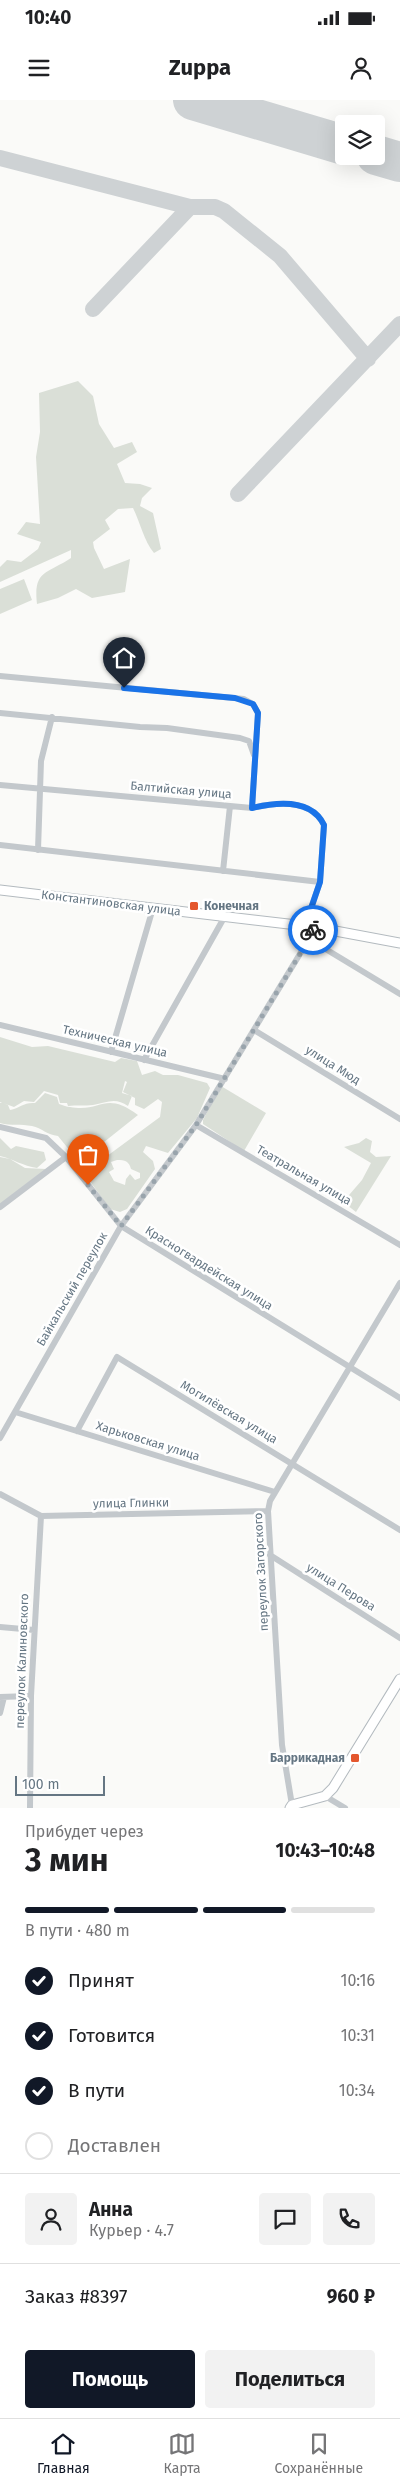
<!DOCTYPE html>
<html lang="ru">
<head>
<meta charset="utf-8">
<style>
  :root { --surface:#fff; --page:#f2f2f2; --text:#202124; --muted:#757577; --line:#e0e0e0; --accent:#111827 }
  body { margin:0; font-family:"Fira Sans",sans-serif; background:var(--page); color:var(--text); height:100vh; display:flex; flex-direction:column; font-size:19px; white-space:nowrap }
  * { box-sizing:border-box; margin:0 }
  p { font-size:16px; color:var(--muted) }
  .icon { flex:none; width:28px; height:28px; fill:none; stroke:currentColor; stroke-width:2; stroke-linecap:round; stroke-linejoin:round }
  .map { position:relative; height:1708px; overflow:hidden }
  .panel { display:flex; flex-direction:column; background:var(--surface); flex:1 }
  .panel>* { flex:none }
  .buttons { position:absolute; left:335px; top:15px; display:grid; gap:10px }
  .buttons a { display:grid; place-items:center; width:50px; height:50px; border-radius:5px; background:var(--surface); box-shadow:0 5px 20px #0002; font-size:25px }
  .scale { position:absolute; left:15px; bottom:12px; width:90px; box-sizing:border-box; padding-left:5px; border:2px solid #657683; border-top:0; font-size:14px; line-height:18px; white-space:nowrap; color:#657683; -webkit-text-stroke:4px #fff; paint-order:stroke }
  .pin { position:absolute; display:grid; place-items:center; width:42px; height:42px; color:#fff; margin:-51px -21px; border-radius:50% 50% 50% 0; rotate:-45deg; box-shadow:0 0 5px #0007 }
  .pin .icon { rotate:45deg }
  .courier { position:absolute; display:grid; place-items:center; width:50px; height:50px; margin:-25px; border:4px solid #1a73e8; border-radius:50%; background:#fff; color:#222; box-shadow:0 1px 6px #0007 }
  .summary em { font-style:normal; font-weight:700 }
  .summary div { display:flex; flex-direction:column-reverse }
  .summary { display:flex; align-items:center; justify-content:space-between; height:85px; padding:0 25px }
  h1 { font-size:32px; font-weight:700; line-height:38px }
  .bar { display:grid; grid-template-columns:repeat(4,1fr); gap:8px 5px; align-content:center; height:60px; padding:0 25px }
  .bar i { height:6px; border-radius:4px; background:var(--line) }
  .bar .on { background:var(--accent) }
  .bar p { grid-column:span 4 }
  .line { display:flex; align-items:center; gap:12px; padding:0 25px; border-top:1px solid var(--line) }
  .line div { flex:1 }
  .round { display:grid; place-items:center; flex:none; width:52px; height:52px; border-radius:5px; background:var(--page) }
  ol { padding:0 25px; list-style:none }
  li { display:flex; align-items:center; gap:15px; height:55px }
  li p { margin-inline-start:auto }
  li .icon { padding:5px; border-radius:50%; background:var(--accent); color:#fff; stroke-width:4 }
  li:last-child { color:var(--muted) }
  li i { width:28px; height:28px; border:2px solid var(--line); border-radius:50% }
  .action { display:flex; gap:10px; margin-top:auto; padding:10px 25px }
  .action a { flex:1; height:58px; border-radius:5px; background:var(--accent); color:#fff; font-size:20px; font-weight:700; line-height:58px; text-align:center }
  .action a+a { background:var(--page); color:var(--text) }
  .status { display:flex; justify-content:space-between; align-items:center; height:35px; padding:0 25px; background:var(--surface); direction:ltr }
  .status svg { height:14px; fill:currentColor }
  header { display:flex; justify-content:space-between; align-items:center; height:65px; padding:0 25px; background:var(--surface); font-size:22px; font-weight:700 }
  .tab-bar { display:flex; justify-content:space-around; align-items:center; height:70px; border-top:1px solid var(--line); background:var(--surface); font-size:14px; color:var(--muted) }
  .tab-bar a { display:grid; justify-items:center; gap:2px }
  .tab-bar .on { color:var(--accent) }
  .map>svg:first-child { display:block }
  .green { fill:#dadfd7; fill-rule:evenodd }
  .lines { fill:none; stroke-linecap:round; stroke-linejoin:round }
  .taxiway { stroke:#ced2d4; stroke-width:16 }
  .runway { stroke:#ced2d4; stroke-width:40 }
  .secondary-casing { stroke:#b3babf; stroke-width:11 }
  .street { stroke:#c3c8cc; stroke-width:6 }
  .secondary { stroke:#fff; stroke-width:9 }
  .done { stroke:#99a4ac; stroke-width:5; stroke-dasharray:0 9 }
  .route { stroke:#1a73e8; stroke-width:6 }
  .poi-dot { fill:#e4572e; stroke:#fff; stroke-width:2 }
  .labels { text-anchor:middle; stroke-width:5; stroke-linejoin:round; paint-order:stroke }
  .street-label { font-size:12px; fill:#657683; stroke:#fff }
  .poi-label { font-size:12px; font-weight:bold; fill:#657683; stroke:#fff; text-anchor:start }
</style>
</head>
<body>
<div class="status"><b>10:40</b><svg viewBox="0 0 49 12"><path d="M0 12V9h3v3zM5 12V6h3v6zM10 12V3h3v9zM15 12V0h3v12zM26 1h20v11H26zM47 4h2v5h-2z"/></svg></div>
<header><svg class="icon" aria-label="menu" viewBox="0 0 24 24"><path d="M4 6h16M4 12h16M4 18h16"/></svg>Zuppa<svg class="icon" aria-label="person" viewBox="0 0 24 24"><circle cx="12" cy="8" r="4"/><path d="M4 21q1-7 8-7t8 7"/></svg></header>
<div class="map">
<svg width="400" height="1708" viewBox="0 0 400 1708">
  <rect width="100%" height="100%" fill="#fafaf8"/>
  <path class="green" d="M78 281 93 296 99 324 114 348 132 342 137 352 117 364 125 383 140 384 152 388 142 398 140 406 153 413 161 449 154 453C144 441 140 422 133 408L118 409 105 420 110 429 93 442 94 448 104 469 130 459 125 492 92 498 76 489 58 498 37 504C33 470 47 474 71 458V450L0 482V467L7 460 21 462 38 449 41 442 17 434 26 422 40 424 36 357 40 332 39 293Z
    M24 479 32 500 0 514V489Z
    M0 937 32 947 48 946 115 962 121 958 137 961 142 975 155 971 163 975H178L207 983 210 988 197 1018 168 1053 146 1046 143 1052 153 1061 155 1069 127 1109 120 1112 110 1109 84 1073 160 1017 162 1002 158 999 144 1009 135 1005V998L123 992 127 982 125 981 122 993 132 996 128 1006C116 997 107 1002 93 1005 85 1006 76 1005 68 1006L67 1003H60L58 995 44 991 34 1002 24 1001 14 1007 3 1003 8 1005 10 1010C20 1008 24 1002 35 1003L45 993 57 997 59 1004C63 1005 67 1007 70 1007 102 1013 104 990 138 1015L79 1062 58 1036C47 1035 42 1028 32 1026 21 1024 11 1026 0 1023V1003H2L0 1002ZM117 1060C125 1060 129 1061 131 1069L140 1073V1078L135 1080 130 1074 126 1079 125 1085 114 1081 109 1072 114 1069 111 1062Z
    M221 986 266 1013 244 1051 203 1024V1020Z
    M0 1038 11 1049 16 1046 44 1052 46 1060 37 1068C23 1066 13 1059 0 1056Z
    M366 1038 372 1041 370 1052 376 1057 391 1056 356 1112 343 1102 362 1080 371 1063 344 1047 359 1043Z
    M0 1057 10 1059 25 1068 46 1069 0 1104Z"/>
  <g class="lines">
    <path class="taxiway" d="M0 58 190 107H215L224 111 280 156 368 259
      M93 209 190 107
      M238 394 400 224"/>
    <path class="runway" d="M193 0 344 45
      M376 55 400 62"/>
    <g class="secondary-casing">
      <path id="secondary" d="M0 790 314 827 400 843
        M290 1708 292 1705 325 1696 333 1688 400 1579"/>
    </g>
    <path class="street" d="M0 576 244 599 253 604 258 613 252 708
      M0 613 140 627 167 628 240 638 249 641 254 655
      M0 685 252 708C277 702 311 698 324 725L320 782 305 826
      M0 745 320 782
      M38 750 41 661 52 617
      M223 771 230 706
      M309 839 400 894
      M0 925 225 979
      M254 930 400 1019
      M111 952 153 808
      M144 960 225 816
      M196 1025 400 1145
      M0 1027 46 1038 66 1057 121 1126 400 1298
      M0 1107 66 1057
      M15 1312 275 1392
      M77 1331 117 1257 400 1430
      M0 1338 121 1126 196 1025 309 839 314 827
      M0 1394 41 1416 268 1411
      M270 1455 400 1538
      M0 1527 34 1530
      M0 1597 31 1596
      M0 1613 4 1597
      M325 1696 345 1708
      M292 1705 282 1645 268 1411 270 1401 400 1183
      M30 1708 31 1596 41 1416"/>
    <use href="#secondary" class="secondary"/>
  </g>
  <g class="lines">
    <path class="done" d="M88 1085 121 1126 196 1025 309 839 313 830"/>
    <path class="route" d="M124 588 235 598 253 604 258 613 252 708C277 702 311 698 324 725L320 782 305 826 314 827 313 830"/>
  </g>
  <g class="poi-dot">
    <rect x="189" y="801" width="10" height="10" rx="2.5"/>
    <rect x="350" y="1653" width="10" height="10" rx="2.5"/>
  </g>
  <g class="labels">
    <g class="street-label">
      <text transform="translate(181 690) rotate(5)" y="4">Балтийская улица</text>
      <text transform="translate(111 803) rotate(7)" y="4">Константиновская улица</text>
      <text transform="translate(115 941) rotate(13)" y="4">Техническая улица</text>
      <text transform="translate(333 965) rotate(32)" y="4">улица Мюд</text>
      <text transform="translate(304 1075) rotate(30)" y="4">Театральная улица</text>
      <text transform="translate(209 1168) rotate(32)" y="4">Красногвардейская улица</text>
      <text transform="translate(72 1189) rotate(-60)" y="4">Байкальский переулок</text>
      <text transform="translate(229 1312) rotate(31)" y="4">Могилёвская улица</text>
      <text transform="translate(148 1341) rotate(17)" y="4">Харьковская улица</text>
      <text transform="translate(131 1403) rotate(-1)" y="4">улица Глинки</text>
      <text transform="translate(261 1472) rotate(-93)" y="4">переулок Загорского</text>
      <text transform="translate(341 1487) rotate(32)" y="4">улица Перова</text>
      <text transform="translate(22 1561) rotate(-88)" y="4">переулок Калиновского</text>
    </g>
    <g class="poi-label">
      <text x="204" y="810">Конечная</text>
      <text x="345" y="1662" text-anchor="end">Баррикадная</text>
    </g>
  </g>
</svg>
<div class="buttons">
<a><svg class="icon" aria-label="layers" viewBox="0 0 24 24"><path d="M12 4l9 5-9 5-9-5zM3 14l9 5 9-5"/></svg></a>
</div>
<div class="scale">100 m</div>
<div class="pin" style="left:88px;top:1085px;background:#ea580c"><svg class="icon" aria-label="bag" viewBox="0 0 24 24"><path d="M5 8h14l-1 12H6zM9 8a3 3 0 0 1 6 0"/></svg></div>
<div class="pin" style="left:124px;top:588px;background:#1f2937"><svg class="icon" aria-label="home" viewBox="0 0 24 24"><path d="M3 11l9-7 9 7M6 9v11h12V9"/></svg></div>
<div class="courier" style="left:313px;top:830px"><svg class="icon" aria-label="bike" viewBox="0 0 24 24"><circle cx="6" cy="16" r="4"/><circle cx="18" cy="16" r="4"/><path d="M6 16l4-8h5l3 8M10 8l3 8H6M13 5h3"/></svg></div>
</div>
<section class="panel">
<div class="summary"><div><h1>3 мин</h1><p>Прибудет через</p></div><em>10:43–10:48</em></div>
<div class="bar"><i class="on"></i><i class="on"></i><i class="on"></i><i></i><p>В пути · 480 m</p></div>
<ol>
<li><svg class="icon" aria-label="check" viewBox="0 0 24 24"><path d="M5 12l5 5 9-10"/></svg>Принят<p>10:16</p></li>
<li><svg class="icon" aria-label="check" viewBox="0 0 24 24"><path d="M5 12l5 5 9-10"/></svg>Готовится<p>10:31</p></li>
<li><svg class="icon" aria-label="check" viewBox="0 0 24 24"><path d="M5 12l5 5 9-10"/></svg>В пути<p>10:34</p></li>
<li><i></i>Доставлен</li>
</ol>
<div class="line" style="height:90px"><a class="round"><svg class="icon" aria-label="person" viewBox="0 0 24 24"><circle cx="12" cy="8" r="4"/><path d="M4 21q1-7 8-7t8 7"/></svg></a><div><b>Анна</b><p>Курьер · 4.7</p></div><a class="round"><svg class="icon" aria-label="chat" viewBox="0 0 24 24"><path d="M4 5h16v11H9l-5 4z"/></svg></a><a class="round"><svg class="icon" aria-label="phone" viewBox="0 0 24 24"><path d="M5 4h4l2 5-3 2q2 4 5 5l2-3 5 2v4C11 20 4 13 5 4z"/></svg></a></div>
<div class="line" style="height:65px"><div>Заказ #8397</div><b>960 ₽</b></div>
<div class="action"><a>Помощь</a><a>Поделиться</a></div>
</section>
<nav class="tab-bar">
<a class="on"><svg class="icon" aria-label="home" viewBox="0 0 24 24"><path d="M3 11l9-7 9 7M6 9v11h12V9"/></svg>Главная</a>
<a><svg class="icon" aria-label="map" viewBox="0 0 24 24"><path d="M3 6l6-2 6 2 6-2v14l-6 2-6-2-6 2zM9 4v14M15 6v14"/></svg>Карта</a>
<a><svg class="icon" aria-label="saved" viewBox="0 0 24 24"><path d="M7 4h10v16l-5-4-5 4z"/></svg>Сохранённые</a>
</nav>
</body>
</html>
